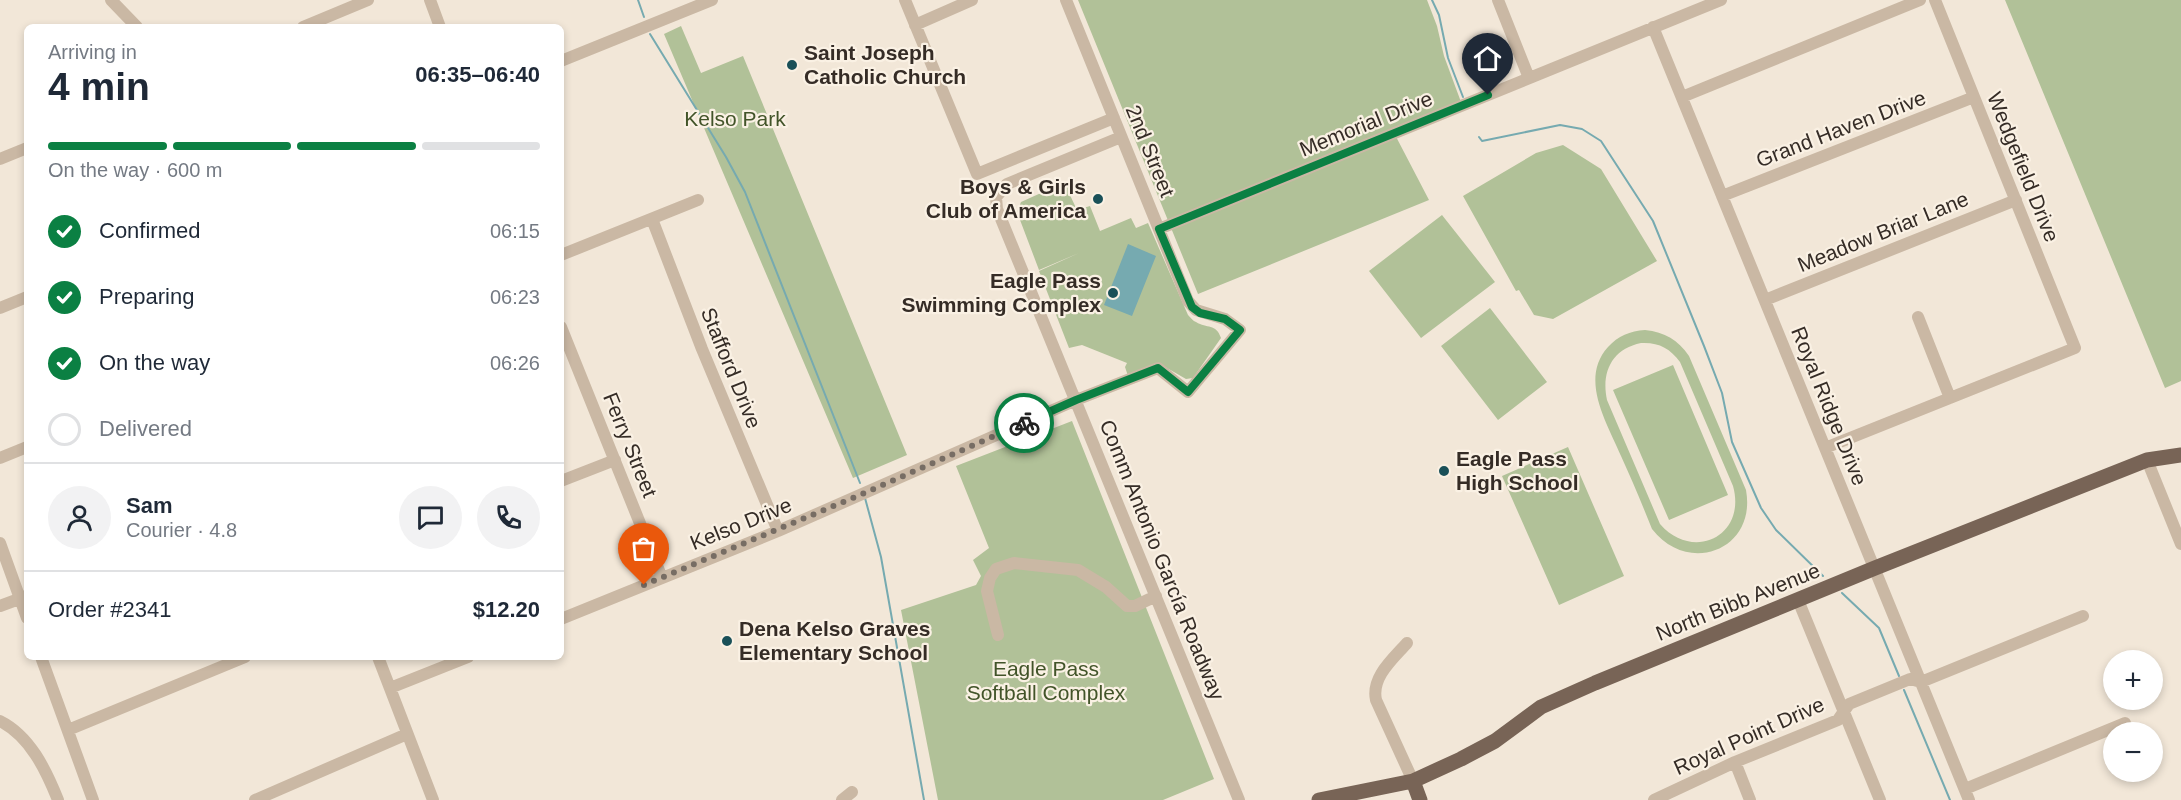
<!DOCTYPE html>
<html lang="en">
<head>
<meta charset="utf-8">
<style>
  :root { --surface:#fff; --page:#f2f2f3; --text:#1f2937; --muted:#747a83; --line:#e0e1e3; --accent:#0b8043 }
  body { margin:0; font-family:Helvetica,sans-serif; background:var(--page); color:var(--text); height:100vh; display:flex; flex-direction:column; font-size:22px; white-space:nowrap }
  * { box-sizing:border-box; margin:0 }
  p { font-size:20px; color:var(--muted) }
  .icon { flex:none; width:33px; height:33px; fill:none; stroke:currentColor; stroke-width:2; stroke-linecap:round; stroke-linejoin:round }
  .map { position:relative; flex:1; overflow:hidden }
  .drawer { position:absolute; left:24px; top:24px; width:540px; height:636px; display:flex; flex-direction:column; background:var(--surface); border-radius:9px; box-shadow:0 3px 9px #0003 }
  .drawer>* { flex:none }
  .fabs { position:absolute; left:2103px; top:650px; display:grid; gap:12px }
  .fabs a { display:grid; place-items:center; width:60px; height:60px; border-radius:50%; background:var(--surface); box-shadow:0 3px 9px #0003; font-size:30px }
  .pin { position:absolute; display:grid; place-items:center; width:51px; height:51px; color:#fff; margin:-62px -26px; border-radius:50% 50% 50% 0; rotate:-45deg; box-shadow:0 0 6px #0007 }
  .pin .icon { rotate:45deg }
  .courier { position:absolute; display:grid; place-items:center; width:60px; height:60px; margin:-30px; border:4px solid #0b8043; border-radius:50%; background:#fff; color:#222; box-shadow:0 2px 8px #0007 }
  .overview em { font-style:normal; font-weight:800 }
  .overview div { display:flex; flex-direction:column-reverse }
  .overview { display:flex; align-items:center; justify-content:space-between; height:102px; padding:0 24px }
  h1 { font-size:39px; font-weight:800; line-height:45px }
  .bar { display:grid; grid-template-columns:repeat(4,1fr); gap:9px 6px; align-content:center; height:72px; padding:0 24px }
  .bar i { height:8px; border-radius:4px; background:var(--line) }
  .bar .selected { background:var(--accent) }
  .bar p { grid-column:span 4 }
  .line { display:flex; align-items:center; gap:15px; padding:0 24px; border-top:2px solid var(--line) }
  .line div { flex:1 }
  .round { display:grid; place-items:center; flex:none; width:63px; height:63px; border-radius:32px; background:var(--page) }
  ol { padding:0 24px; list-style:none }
  li { display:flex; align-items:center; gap:18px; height:66px }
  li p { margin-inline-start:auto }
  li .icon { padding:6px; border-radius:50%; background:var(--accent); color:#fff; stroke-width:4 }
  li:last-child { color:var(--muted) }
  li i { width:33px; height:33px; border:3px solid var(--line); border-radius:50% }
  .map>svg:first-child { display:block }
  .green { fill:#b1c198; fill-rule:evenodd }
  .water { fill:#76aab0 }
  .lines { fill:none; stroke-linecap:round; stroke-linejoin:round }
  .stream { stroke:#76aab0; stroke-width:2 }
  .minor { stroke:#cab8a4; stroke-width:12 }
  .major { stroke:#786456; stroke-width:15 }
  .done { stroke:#776d64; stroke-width:6; stroke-dasharray:0 10.8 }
  .route { stroke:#0b8043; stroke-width:8 }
  .poi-dot { fill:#1a5058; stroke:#faf1e4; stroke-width:2 }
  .labels { text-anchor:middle; stroke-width:4.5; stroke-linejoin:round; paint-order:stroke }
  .poi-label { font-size:21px; font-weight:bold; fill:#352c26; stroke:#faf1e4; text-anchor:start }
  .park-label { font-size:21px; fill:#425429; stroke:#faf1e4 }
  .street-label { font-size:21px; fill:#352c26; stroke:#faf1e4 }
</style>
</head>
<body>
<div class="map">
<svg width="2181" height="800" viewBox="0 0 2181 800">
  <rect width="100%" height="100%" fill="#f2e7d8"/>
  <path class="green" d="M1078 0H1427L1437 26 1444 56 1461 102 1392 129 1429 200 1198 294Z
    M2005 0H2181V381L2165 388Z
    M681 26 701 73 743 56 907 455 853 478 664 34Z
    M1563 145 1601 169 1657 261 1553 319 1534 315 1519 290 1516 291 1463 196 1536 153Z
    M1072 179 1077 189 1069 193 1077 210 1090 206 1100 231 1131 218 1136 228 1148 223 1188 315C1191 318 1193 321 1196 322 1207 329 1216 323 1221 338L1193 378 1186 379 1160 364 1128 376 1125 367 1127 363 1082 345 1069 348 1039 271 1079 253 1039 270 1017 212 1021 202Z
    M1442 215 1495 282 1421 338 1369 271Z
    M1490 308 1547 382 1498 420 1441 346Z
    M1645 330C1665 332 1678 340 1689 356L1746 490C1757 550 1688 576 1652 529 1642 504 1632 480 1621 456 1607 423 1579 379 1608 347 1618 336 1630 331 1645 330ZM1641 343C1658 342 1670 348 1680 362L1733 486C1747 536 1693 562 1660 524L1607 400C1601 372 1612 349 1641 343Z
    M1673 365 1728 495 1669 520 1613 390Z
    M1072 421 1214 779 1163 800H938L901 610 976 585 981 576 973 560 989 548 956 466Z
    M1568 447 1624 576 1559 605 1502 476Z"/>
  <path class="water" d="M1128 244 1156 256 1132 316 1104 305Z"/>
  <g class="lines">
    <path class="stream" d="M638 0 644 17
      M1432 0 1439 15 1448 58 1463 97
      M650 34 726 157 745 192 860 483
      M1479 137 1482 141 1560 125 1582 129 1601 141 1653 221 1704 346 1722 393 1732 442 1761 508 1776 530 1823 576
      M865 498 881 557 924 800
      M1842 593 1879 628 1899 676
      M1904 690 1950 800"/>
    <path class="minor" d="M111 0 137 27
      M430 0 440 27
      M905 0 977 174 1114 118
      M1498 0 1529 78
      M915 25 972 0
      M303 27 368 0
      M1653 27 1969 800
      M561 61 712 0
      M1682 97 1920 0
      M1121 137 1007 184 996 197 997 209 1239 800
      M0 159 27 148
      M1722 196 1974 97
      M652 219 702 349 778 531
      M1159 229 1721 0
      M561 255 698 200
      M1765 300 2016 200
      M0 308 27 297
      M1918 317 1950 398
      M561 327 662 578
      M1825 448 2075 348 1935 0
      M0 458 27 447
      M2147 460 2181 544
      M561 481 615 460
      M0 543 27 618
      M1798 600 1880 800
      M0 606 27 596
      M561 619 778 531 1076 400 1158 368 1188 392 1240 330 1225 319 1196 310 1188 301 1066 0
      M998 635 987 591 990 578 996 569 1014 563 1078 570 1106 587 1127 606H1135L1156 596
      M1407 643C1393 659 1371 677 1376 700L1413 781
      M41 657 93 800
      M378 657 433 800
      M390 688 468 657
      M0 721C30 736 46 770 58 800
      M68 730 245 657
      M1735 762 1750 800
      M1965 789 2125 723
      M255 800 407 734
      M842 800 852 792
      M1654 800 1735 762 1838 720 1849 704 1910 679 1921 682 2083 616"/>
    <path class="major" d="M1413 781 1420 800
      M1319 800 1413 781 1461 759 1495 741 1541 707 1595 683 1875 568 2147 460 2181 455"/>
  </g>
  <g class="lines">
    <path class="done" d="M644 585 860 495 1024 423"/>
    <path class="route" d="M1024 423 1076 400 1158 368 1188 392 1240 330 1225 319 1200 313 1192 307 1159 229 1488 95"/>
  </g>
  <g class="poi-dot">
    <circle cx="792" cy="65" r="6"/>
    <circle cx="1098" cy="199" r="6"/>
    <circle cx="1113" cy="293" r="6"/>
    <circle cx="1444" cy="471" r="6"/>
    <circle cx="727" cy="641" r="6"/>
  </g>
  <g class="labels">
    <g class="poi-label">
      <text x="804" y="60">Saint Joseph<tspan x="804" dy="24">Catholic Church</tspan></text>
      <text x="1086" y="194" text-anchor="end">Boys &amp; Girls<tspan x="1086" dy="24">Club of America</tspan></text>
      <text x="1101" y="288" text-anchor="end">Eagle Pass<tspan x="1101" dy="24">Swimming Complex</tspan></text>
      <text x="1456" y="466">Eagle Pass<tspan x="1456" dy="24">High School</tspan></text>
      <text x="739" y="636">Dena Kelso Graves<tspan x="739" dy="24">Elementary School</tspan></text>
    </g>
    <g class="park-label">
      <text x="735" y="126">Kelso Park</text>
      <text x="1046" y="676">Eagle Pass<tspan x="1046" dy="24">Softball Complex</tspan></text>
    </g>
    <g class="street-label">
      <text transform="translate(1366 124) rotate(-22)" y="7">Memorial Drive</text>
      <text transform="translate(1841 129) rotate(-21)" y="7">Grand Haven Drive</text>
      <text transform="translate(1150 151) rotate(68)" y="7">2nd Street</text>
      <text transform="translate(2023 167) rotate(68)" y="7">Wedgefield Drive</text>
      <text transform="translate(1883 232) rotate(-22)" y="7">Meadow Briar Lane</text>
      <text transform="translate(731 368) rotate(68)" y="7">Stafford Drive</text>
      <text transform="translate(1829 406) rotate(68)" y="7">Royal Ridge Drive</text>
      <text transform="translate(630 445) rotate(68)" y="7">Ferry Street</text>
      <text transform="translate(741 524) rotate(-22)" y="7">Kelso Drive</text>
      <text transform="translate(1162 560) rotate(68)" y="7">Comm Antonio García Roadway</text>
      <text transform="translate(1738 602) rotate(-22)" y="7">North Bibb Avenue</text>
      <text transform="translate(1749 736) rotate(-24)" y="7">Royal Point Drive</text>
    </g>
  </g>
</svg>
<div class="fabs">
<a>+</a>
<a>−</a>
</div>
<div class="pin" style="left:644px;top:585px;background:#ea580c"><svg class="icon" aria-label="bag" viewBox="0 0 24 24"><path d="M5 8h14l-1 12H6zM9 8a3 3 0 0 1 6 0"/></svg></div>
<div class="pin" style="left:1488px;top:95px;background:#1f2937"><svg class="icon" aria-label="home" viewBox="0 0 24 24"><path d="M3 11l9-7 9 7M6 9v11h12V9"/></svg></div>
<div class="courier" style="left:1024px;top:423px"><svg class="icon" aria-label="bike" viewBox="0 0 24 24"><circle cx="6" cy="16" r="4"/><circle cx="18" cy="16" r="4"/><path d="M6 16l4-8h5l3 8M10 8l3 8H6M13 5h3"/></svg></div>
<section class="drawer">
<div class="overview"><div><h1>4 min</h1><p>Arriving in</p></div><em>06:35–06:40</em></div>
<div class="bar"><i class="selected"></i><i class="selected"></i><i class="selected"></i><i></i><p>On the way · 600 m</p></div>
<ol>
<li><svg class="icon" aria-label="check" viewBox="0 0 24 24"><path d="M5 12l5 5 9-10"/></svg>Confirmed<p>06:15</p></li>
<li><svg class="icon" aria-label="check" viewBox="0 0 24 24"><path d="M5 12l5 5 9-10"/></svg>Preparing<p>06:23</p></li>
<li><svg class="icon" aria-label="check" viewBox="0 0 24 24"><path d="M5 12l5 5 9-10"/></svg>On the way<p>06:26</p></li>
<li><i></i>Delivered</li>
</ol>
<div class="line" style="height:108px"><a class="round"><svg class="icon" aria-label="person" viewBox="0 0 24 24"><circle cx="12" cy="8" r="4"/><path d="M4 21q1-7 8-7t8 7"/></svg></a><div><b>Sam</b><p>Courier · 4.8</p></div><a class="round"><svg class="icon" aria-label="chat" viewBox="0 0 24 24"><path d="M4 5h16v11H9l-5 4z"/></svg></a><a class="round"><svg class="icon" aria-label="phone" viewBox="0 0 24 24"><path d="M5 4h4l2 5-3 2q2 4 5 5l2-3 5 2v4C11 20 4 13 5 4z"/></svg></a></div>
<div class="line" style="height:78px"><div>Order #2341</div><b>$12.20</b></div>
</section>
</div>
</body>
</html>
